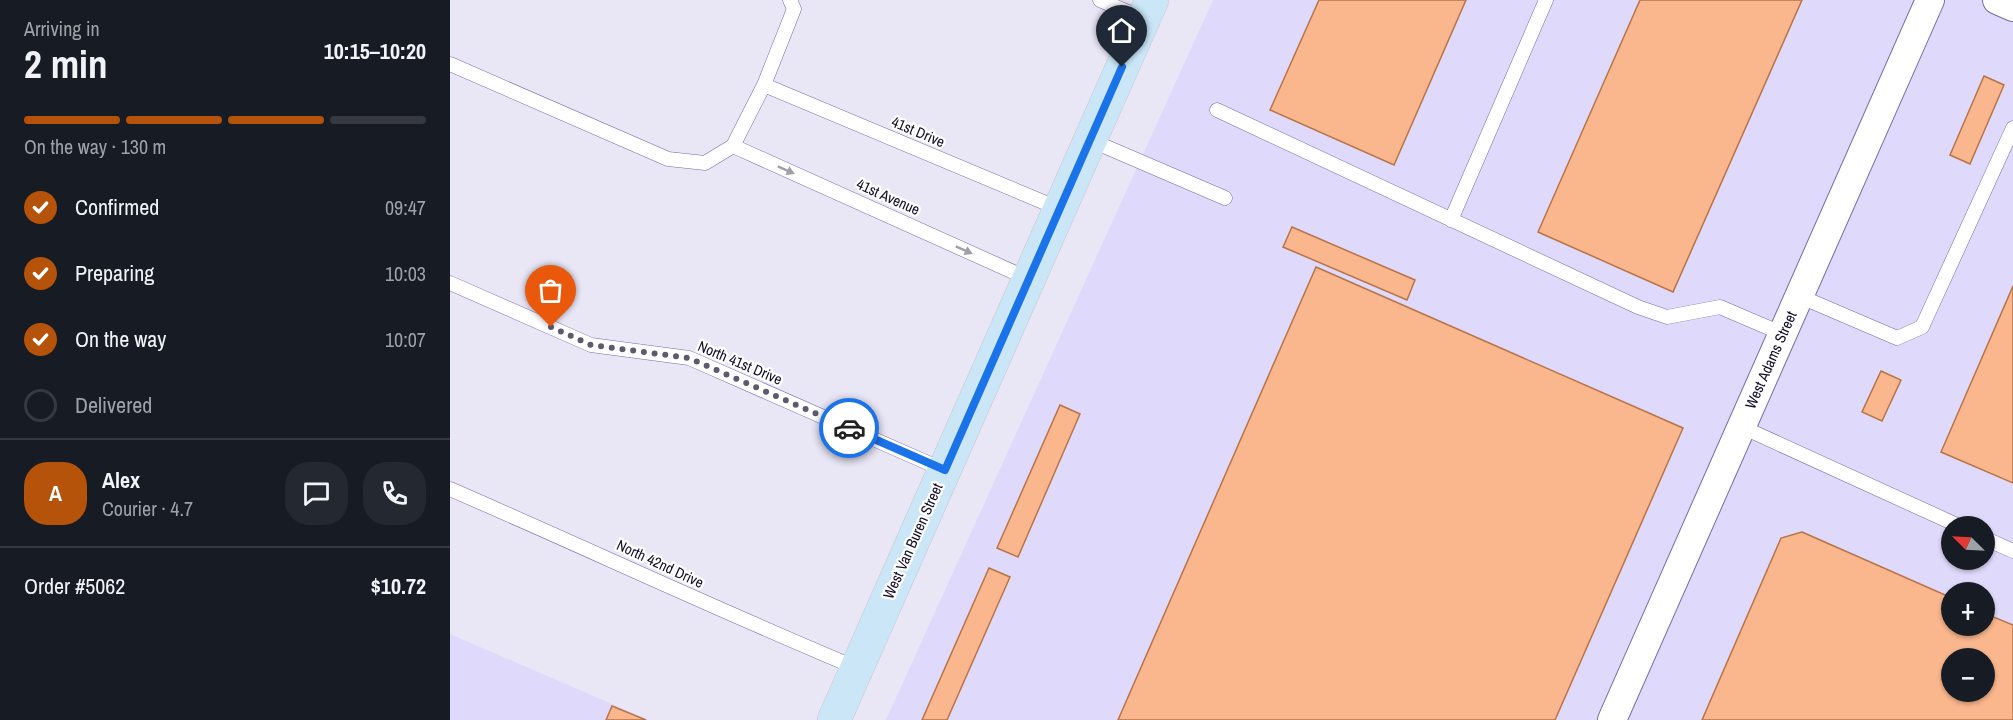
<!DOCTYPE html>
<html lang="en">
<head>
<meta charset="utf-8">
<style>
  :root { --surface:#171b24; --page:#242831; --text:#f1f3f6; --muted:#9ea1a6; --line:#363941; --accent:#b45309 }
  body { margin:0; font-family:"Archivo Narrow",sans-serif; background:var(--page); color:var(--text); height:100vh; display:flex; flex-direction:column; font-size:22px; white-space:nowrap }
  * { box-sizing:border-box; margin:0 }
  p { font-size:20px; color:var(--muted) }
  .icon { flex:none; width:33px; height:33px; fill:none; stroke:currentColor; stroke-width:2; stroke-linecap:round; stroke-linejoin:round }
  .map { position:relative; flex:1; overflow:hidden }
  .details { display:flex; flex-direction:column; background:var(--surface); width:450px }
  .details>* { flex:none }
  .needle { width:39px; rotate:294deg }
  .controls { position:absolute; left:1491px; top:516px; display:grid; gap:12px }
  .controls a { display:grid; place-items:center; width:54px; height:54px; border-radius:50%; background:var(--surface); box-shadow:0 2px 4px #0004; font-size:30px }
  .pin { position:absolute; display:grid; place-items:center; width:51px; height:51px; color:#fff; margin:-62px -26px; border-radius:50% 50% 50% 0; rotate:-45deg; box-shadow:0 0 6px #0007 }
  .pin .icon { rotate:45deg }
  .courier { position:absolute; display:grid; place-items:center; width:60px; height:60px; margin:-30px; border:4px solid #1a73e8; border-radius:50%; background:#fff; color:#222; box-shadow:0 2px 8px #0007 }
  .summary em { font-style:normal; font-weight:700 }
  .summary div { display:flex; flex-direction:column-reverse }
  .summary { display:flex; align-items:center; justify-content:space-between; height:102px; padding:0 24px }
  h1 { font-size:39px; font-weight:700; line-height:45px }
  .bar { display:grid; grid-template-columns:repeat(4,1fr); gap:9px 6px; align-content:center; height:72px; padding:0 24px }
  .bar i { height:8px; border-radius:4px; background:var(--line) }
  .bar .active { background:var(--accent) }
  .bar p { grid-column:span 4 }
  .line { display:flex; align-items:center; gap:15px; padding:0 24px; border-top:2px solid var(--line) }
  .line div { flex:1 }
  .round { display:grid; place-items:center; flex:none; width:63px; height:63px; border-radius:24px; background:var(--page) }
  ol { padding:0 24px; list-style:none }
  li { display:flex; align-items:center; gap:18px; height:66px }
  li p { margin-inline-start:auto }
  li .icon { padding:6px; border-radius:50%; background:var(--accent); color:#fff; stroke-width:4 }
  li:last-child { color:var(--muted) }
  li i { width:33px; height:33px; border:3px solid var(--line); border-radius:50% }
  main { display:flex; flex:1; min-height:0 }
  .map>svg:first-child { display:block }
  .built { fill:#dfd9fb; fill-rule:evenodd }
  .building { fill:#fab68c; stroke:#b87447; stroke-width:1.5; fill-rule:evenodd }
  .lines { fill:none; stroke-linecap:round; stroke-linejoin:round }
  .service-casing { stroke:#7869ae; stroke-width:15 }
  .minor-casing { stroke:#7869ae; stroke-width:30 }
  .primary-casing { stroke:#c6c5cb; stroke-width:34 }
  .service { stroke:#fff; stroke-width:14 }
  .minor { stroke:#fff; stroke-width:28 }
  .primary { stroke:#cae6f7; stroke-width:33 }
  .oneway { fill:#a19ea9 }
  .done { stroke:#5e596f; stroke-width:6; stroke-dasharray:0 10.8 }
  .route { stroke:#1a73e8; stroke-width:8 }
  .labels { text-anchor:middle; stroke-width:4.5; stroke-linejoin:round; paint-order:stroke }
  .street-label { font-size:15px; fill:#130c27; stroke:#fff }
</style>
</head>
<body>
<main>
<section class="details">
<div class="summary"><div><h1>2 min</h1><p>Arriving in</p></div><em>10:15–10:20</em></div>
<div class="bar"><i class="active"></i><i class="active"></i><i class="active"></i><i></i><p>On the way · 130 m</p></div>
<ol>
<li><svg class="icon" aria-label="check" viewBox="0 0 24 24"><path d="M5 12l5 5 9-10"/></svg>Confirmed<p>09:47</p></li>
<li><svg class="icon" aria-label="check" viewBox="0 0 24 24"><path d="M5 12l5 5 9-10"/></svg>Preparing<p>10:03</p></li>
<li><svg class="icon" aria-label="check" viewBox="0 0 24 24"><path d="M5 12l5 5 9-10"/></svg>On the way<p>10:07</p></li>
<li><i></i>Delivered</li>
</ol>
<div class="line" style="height:108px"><b class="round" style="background:var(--accent);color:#fff">A</b><div><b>Alex</b><p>Courier · 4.7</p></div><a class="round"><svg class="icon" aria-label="chat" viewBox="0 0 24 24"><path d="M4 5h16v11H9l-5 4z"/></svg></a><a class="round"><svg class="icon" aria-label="phone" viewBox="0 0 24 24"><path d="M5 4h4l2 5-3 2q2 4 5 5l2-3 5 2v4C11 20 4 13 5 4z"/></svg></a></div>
<div class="line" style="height:78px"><div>Order #5062</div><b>$10.72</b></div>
</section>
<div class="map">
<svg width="1563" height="720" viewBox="0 0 1563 720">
  <rect width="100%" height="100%" fill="#e9e7f6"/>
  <path class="built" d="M763 0H1563V720H436ZM1502 526H1534V560H1502ZM1502 592H1534V626H1502ZM1502 658H1534V692H1502Z
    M0 634 199 720H0Z"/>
  <path class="building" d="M869 0H1016L944 165 820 110Z
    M1190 0H1352L1223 292 1088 232Z
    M1534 76 1554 85 1520 164 1500 155Z
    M842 227 965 280 957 300 833 247Z
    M866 267 1233 428 1105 720H668Z
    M1563 286V483L1491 452Z
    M1431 371 1451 380 1432 421 1412 412Z
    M610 405 630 414 568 557 547 548Z
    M1352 532 1502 598V626H1534V613L1563 625V720H1252L1331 538ZM1502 658H1534V692H1502Z
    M539 568 560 577 497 720H472Z
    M162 706 196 720H156Z"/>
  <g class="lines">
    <g class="service-casing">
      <path id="service" d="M650 0 694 19
        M0 64 218 159 255 163 283 146 314 85 344 9 340 0
        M314 85 610 209
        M767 110 1188 307 1217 317 1270 307 1333 334
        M640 140 775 198
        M283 146 579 279
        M1001 220 1096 0
        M0 283 141 345 239 358 494 470
        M1349 296 1447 338 1472 327 1563 128
        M1292 427 1509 526
        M0 489C136 548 270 611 407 668
        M1534 538 1563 551"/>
    </g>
    <g class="minor-casing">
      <path id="minor" d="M1547 0 1563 7
        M1162 720 1480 0"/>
    </g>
    <g class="primary-casing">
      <path id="primary" d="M384 720 702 0"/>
    </g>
    <use href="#service" class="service"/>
    <use href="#minor" class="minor"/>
    <use href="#primary" class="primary"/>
  </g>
  <defs><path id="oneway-solid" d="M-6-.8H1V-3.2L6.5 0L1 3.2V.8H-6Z" transform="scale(1.5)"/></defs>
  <g class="oneway">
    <use href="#oneway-solid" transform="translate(336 170) rotate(24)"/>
    <use href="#oneway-solid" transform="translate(514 250) rotate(24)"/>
  </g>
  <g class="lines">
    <path class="done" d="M101 327 141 345 239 358 399 428"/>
    <path class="route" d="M399 428 495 470 672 67"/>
  </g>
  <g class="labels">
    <g class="street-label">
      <text transform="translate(468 132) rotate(23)" y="5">41st Drive</text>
      <text transform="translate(438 197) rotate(24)" y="5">41st Avenue</text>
      <text transform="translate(1321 360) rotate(-66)" y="5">West Adams Street</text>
      <text transform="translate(290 363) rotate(23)" y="5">North 41st Drive</text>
      <text transform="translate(463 541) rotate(-66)" y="5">West Van Buren Street</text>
      <text transform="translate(210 564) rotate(25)" y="5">North 42nd Drive</text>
    </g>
  </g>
</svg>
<div class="controls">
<a><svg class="needle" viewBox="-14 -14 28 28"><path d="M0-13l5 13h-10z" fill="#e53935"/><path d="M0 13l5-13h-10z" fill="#9ea1a6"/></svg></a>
<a>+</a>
<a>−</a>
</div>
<div class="pin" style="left:101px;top:327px;background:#ea580c"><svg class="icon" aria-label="bag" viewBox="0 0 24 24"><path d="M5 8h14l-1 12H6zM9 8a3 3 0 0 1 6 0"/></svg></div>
<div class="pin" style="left:672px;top:67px;background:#1f2937"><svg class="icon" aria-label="home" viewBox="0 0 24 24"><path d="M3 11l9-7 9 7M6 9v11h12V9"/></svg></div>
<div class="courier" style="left:399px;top:428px"><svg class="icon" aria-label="car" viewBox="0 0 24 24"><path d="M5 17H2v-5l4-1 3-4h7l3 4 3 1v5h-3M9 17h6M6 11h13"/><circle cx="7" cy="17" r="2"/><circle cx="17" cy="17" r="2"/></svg></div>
</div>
</main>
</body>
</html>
